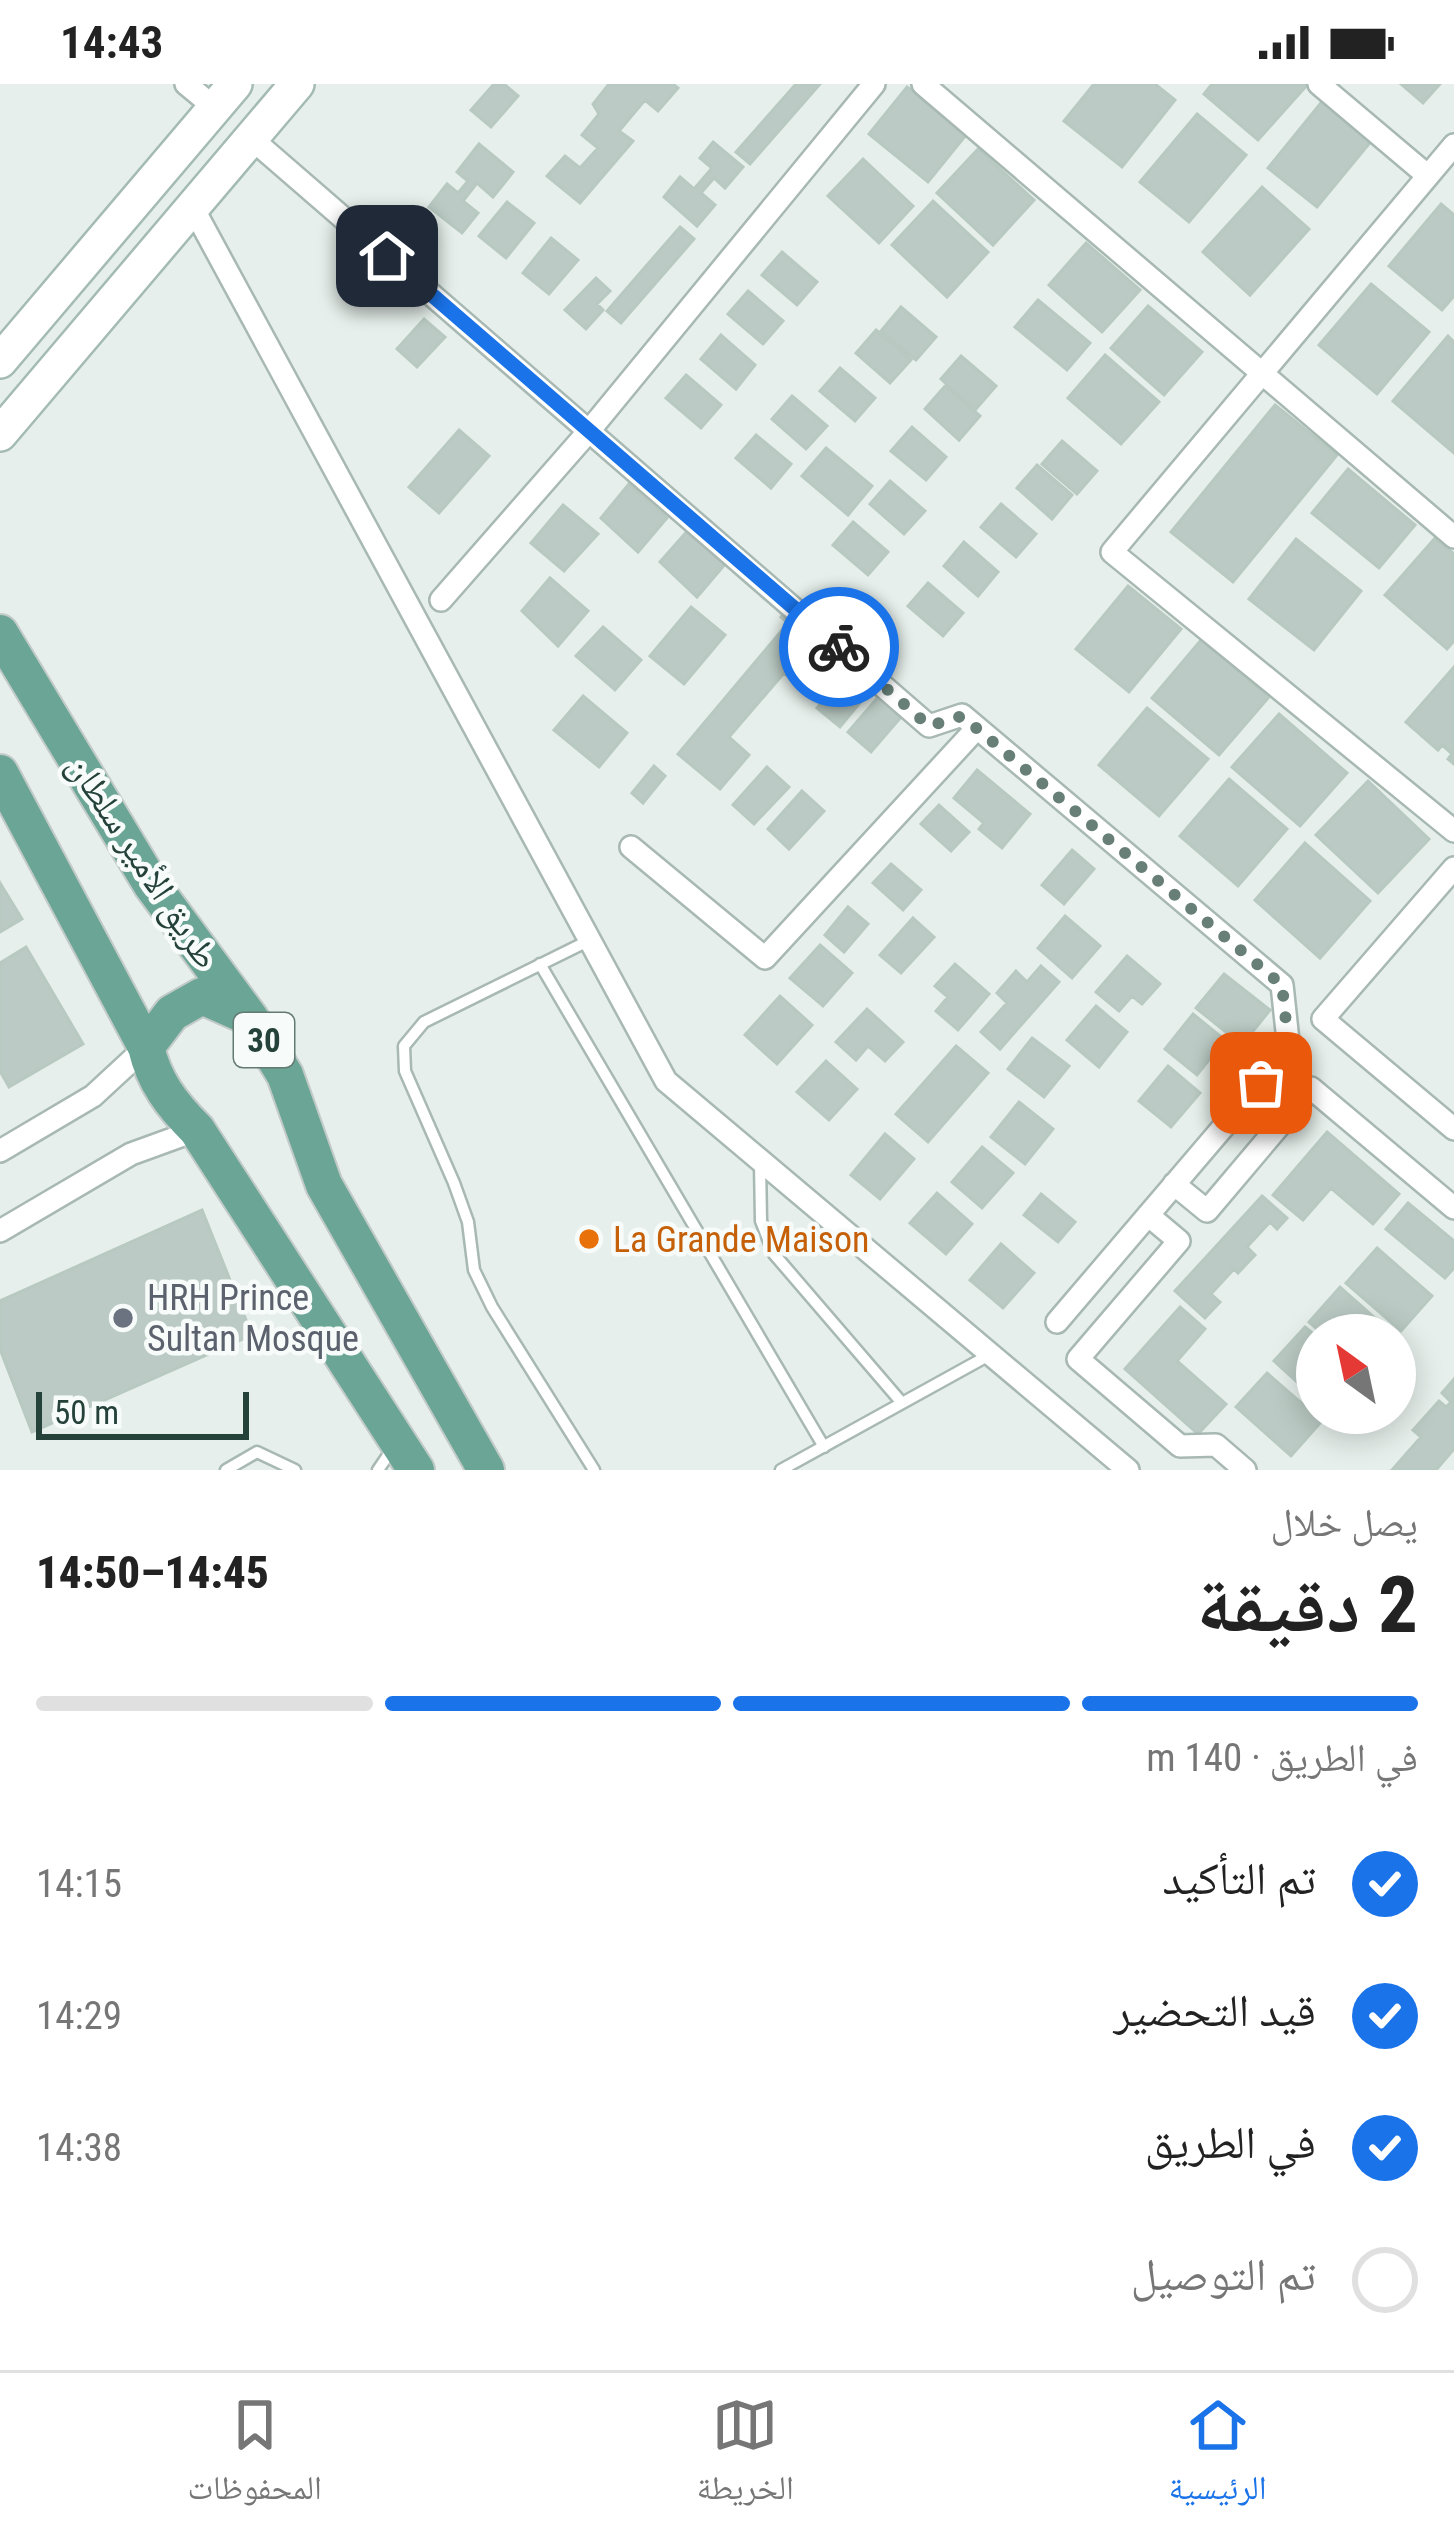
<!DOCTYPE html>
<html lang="ar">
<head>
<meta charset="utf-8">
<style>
  :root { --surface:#fff; --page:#f6f6f6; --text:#222; --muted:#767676; --line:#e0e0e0; --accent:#1a73e8 }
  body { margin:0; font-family:"Roboto Condensed","Noto Naskh Arabic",sans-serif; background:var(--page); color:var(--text); direction:rtl; height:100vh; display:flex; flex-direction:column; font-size:45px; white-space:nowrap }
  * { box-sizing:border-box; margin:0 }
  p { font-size:39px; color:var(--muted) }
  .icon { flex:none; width:66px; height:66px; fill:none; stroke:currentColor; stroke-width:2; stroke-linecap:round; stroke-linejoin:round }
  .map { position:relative; height:1386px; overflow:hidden; direction:ltr }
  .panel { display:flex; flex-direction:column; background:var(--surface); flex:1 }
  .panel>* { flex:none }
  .needle { width:78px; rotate:327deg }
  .fabs { position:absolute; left:1296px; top:1230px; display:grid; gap:24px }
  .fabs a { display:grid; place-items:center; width:120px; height:120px; border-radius:50%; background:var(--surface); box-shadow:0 6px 30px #0003; font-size:60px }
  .scale { position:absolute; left:36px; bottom:30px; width:213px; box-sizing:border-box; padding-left:12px; border:6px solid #24423a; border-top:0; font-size:33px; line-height:42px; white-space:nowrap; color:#24423a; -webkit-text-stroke:9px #f7fbf9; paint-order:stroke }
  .pin { position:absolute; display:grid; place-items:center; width:102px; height:102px; color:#fff; margin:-51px; border-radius:24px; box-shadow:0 6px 18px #0006 }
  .courier { position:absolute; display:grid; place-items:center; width:120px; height:120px; margin:-60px; border:9px solid #1a73e8; border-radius:50%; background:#fff; color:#222; box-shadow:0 3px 15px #0007 }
  .headline em { font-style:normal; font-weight:800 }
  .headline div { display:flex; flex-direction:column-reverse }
  .headline { display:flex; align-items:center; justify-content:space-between; height:204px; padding:0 36px }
  h1 { font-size:78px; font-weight:800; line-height:90px }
  .bar { display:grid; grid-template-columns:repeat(4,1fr); gap:18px 12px; align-content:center; height:144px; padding:0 36px }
  .bar i { height:15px; border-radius:9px; background:var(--line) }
  .bar .selected { background:var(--accent) }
  .bar p { grid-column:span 4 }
  ol { padding:0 36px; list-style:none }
  li { display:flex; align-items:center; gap:36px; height:132px }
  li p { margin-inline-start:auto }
  li .icon { padding:12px; border-radius:50%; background:var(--accent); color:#fff; stroke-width:4 }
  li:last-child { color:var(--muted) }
  li i { width:66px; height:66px; border:6px solid var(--line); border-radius:50% }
  .status { display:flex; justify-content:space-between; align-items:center; height:84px; padding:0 60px; background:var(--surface); direction:ltr }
  .status svg { height:33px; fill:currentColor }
  .menu { display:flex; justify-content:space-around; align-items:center; height:168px; border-top:3px solid var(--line); background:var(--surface); font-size:33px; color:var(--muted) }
  .menu a { display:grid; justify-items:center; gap:6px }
  .menu .selected { color:var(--accent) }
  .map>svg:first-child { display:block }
  .building { fill:#bbcac4; stroke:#b8c9c2; stroke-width:3 }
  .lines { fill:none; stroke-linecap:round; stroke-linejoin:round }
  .lane-casing { stroke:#a8b8b2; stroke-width:15 }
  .street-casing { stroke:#a8b8b2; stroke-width:26 }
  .secondary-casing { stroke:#a4bbb3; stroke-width:38 }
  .primary-casing { stroke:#c2cac8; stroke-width:40 }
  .lane { stroke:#fff; stroke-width:10 }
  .street { stroke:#fff; stroke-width:21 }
  .secondary { stroke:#fff; stroke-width:33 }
  .primary { stroke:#6aa596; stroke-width:36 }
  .done { stroke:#687f78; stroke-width:12; stroke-dasharray:0 21.6 }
  .route { stroke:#1a73e8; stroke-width:15 }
  .food-dot { fill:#e8710a; stroke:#f7fbf9; stroke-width:4.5 }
  .worship-dot { fill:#6b7280; stroke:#f7fbf9; stroke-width:4.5 }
  .labels { text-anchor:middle; stroke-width:9; stroke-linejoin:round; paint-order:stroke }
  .shield { fill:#f7fbf9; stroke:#637a73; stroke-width:3 }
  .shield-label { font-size:33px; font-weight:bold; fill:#24423a }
  .street-label { font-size:36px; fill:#24423a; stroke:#f7fbf9 }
  .food-label { font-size:36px; fill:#c56008; stroke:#f7fbf9; text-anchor:start }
  .worship-label { font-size:36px; fill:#5b616d; stroke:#f7fbf9; text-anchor:start }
</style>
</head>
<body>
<div class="status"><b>14:43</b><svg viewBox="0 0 49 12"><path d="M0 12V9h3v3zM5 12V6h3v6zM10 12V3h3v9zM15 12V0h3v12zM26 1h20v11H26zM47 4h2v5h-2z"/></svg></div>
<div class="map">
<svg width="1454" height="1386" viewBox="0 0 1454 1386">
  <rect width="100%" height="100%" fill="#e6efeb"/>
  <path class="building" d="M494 0H504L518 12 491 43 471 26Z
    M609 0H673L678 4 658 27 645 16 619 47 633 57 580 119 547 92 565 72 580 84 598 64 582 51 599 30 593 20Z
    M796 0H820L750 80 736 68Z
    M1094 0H1155L1175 16 1122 83 1064 37Z
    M1212 0H1308L1258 56 1204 10Z
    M1401 0H1440L1423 19Z
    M907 3 966 51 928 98 869 50Z
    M1324 15 1373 55 1317 123 1268 84Z
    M1197 30 1246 71 1189 138 1140 98Z
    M713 58 743 83 725 104 714 94 701 109 715 121 697 142 664 113 680 93 694 105 712 84 700 74Z
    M479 60 513 88 493 113 477 99 463 117 478 129 462 149 429 123 447 100 458 109 468 97 457 88Z
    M978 65 1034 116 993 161 937 109Z
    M863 75 913 122 879 159 828 112Z
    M1262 103 1309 145 1250 211 1203 168Z
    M933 117 988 168 947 213 892 161Z
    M507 118 534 139 506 174 479 152Z
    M1441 120 1454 131V212L1442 226 1389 182Z
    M680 143 694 155 621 239 607 227Z
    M551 154 578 176 549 210 523 189Z
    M1086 159 1140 206 1102 248 1049 201Z
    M782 168 817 198 797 221 762 191Z
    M596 194 610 207 597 220 603 226 586 245 565 226Z
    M1371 200 1429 248 1377 310 1319 261Z
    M748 207 783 237 763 260 728 230Z
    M1038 216 1090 259 1067 286 1015 243Z
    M1148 222 1202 268 1164 311 1111 264Z
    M901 223 936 253 916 276 881 247Z
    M424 235 445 253 417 283 397 265Z
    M876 246 911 276 890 299 856 269Z
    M721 251 755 281 736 305 701 275Z
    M1448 252 1454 258V369L1393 317Z
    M1105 271 1159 318 1121 360 1068 314Z
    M961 272 996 302 975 326 941 295Z
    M840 284 875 314 855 337 820 307Z
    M686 291 721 321 701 344 666 314Z
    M945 302 980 332 959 356 925 325Z
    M792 312 827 342 806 365 772 335Z
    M1275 321 1337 371 1233 498 1171 448Z
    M912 343 946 373 926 396 891 367Z
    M459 346 489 372 439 429 409 403Z
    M756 351 791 380 771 404 736 374Z
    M1062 357 1097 387 1077 410 1042 380Z
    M826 364 872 402 848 431 802 392Z
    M1037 381 1072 411 1052 435 1017 404Z
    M1348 385 1415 441 1379 484 1312 429Z
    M890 397 925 427 904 450 870 420Z
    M629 400 667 434 638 468 601 434Z
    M1001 420 1036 450 1016 473 981 443Z
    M563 421 598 450 564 487 531 459Z
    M853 438 888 468 868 491 833 461Z
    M689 445 727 478 697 513 660 478Z
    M1435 454 1454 470V557L1447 565 1385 511Z
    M1296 455 1361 507 1314 566 1249 515Z
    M964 458 998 488 978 512 944 482Z
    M550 494 588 527 558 562 522 527Z
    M928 499 963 529 943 552 908 522Z
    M1128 502 1181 545 1129 608 1076 565Z
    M691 523 725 551 684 600 650 572Z
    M783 530 831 570 802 604 784 589 729 653 749 671 720 705 678 670 788 539 781 533Z
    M603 543 641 576 615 606 576 572Z
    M1201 556 1269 613 1219 671 1152 614Z
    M1454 583V680L1448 675 1452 670 1442 661 1438 666 1406 638Z
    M850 584 873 603 840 643 817 624Z
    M583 612 627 649 599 683 554 646Z
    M879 612 902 632 871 668 848 648Z
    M1147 624 1208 675 1159 732 1099 681Z
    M1279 630 1347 689 1300 742 1232 683Z
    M654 682 665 692 643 719 632 709Z
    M767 683 789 703 754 740 733 721Z
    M977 686 1030 730 1002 764 979 745 984 739 954 714Z
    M1229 695 1287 745 1238 802 1180 752Z
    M1368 697 1429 755 1378 809 1316 751Z
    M802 707 824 727 789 765 768 745Z
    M939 721 969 748 951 767 921 740Z
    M1305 759 1370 817 1320 874 1255 816Z
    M1072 766 1094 785 1064 820 1042 801Z
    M891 780 921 806 903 826 873 799Z
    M0 799 22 835 0 848Z
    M848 823 868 840 844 868 825 851Z
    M1065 832 1100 862 1072 894 1038 864Z
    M913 834 934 853 901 889 880 871Z
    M820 861 852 889 823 922 790 894Z
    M26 863 83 960 9 1003 0 987V879Z
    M1127 872 1160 900 1142 920 1132 912 1119 927 1096 908Z
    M955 880 989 910 958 946 936 927 948 913 935 902Z
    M1041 882 1059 898 1000 965 981 948 1007 919 997 909 1016 887 1027 898Z
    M1224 890 1270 926 1242 961 1196 924Z
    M780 912 812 941 777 980 745 951Z
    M1096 922 1127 948 1099 983 1067 956Z
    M867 925 903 958 885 977 868 962 856 976 836 958Z
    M1193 930 1225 956 1197 991 1165 965Z
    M1032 954 1069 982 1044 1013 1008 985Z
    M956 962 988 989 928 1058 896 1030Z
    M826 977 857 1005 829 1036 797 1008Z
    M1168 982 1200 1009 1171 1043 1139 1017Z
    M1019 1018 1053 1045 1025 1080 991 1053Z
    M1327 1048 1399 1110 1373 1140 1331 1104 1303 1136 1273 1111Z
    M885 1050 914 1075 880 1115 851 1091Z
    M982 1063 1013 1089 982 1124 952 1098Z
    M937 1109 972 1140 946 1170 910 1139Z
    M1041 1110 1075 1138 1058 1158 1024 1131Z
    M1262 1112 1287 1134 1277 1145 1270 1138 1247 1163 1255 1171 1238 1189 1234 1185 1211 1210 1220 1218 1205 1234 1175 1207Z
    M1408 1119 1454 1157V1184L1445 1194 1386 1145Z
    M202 1126 252 1251 32 1348 0 1265V1217Z
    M1001 1160 1034 1189 1003 1224 970 1196Z
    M1377 1164 1432 1212 1401 1247 1346 1199Z
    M1340 1203 1394 1251H1324L1309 1238Z
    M1180 1223 1205 1245 1177 1277 1226 1320 1198 1350 1125 1285Z
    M1305 1243 1317 1253V1316L1274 1277Z
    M1267 1289 1322 1337 1291 1372 1236 1323Z
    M1454 1295V1365L1436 1386H1392L1421 1353 1413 1346 1439 1317 1446 1323 1451 1318 1442 1309Z"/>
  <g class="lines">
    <g class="lane-casing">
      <path id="lane" d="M590 856 424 938 404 962 405 987 454 1099 468 1138 474 1186 492 1223 594 1386
        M540 880 824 1363
        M760 1079 761 1137 774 1170 902 1319
        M226 1386 257 1368 295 1386
        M378 1386 393 1364
        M781 1386 991 1270"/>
    </g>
    <g class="street-casing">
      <path id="street" d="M186 0 215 24
        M923 0 1454 453
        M1319 0 1428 92
        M252 55 929 642 962 631 1282 901 1289 966 1057 1238
        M1454 61 1112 468 1454 747
        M193 124 666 997 1128 1386
        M441 516 589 347 874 0
        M631 763 765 874 977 644
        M1454 784 1323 935 1454 1045
        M0 1067 93 1012 146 963
        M1174 1100 1207 1127 1311 1004 1454 1124
        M1148 1131 1179 1157 1078 1275 1180 1362 1216 1361 1245 1386
        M0 1147 131 1070 197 1046"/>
    </g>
    <g class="secondary-casing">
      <path id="secondary" d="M0 277 235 0
        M0 350 297 0"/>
    </g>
    <g class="primary-casing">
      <path id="primary" d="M0 549 151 800 250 934 285 991 324 1101 486 1386
        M0 689 146 963C154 998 172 1021 197 1046L416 1386
        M146 963 172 929 202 912 247 932"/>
    </g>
    <use href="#lane" class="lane"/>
    <use href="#street" class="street"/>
    <use href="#secondary" class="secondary"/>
    <use href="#primary" class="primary"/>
  </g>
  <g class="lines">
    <path class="done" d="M839 563 929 642 962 632 1282 901 1289 966 1261 999"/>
    <path class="route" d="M387 172 839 563"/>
  </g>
  <circle class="food-dot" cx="589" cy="1155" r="12"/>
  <circle class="worship-dot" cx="123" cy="1234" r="12"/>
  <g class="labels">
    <rect class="shield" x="234" y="929" width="60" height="54" rx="9"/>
    <g class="shield-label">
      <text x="264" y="968">30</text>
    </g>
    <g class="street-label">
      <text transform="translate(144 777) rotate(57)" y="13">طريق الأمير سلطان</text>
    </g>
    <g class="food-label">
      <text x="613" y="1168">La Grande Maison</text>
    </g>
    <g class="worship-label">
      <text x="147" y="1226">HRH Prince<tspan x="147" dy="41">Sultan Mosque</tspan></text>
    </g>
  </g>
</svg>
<div class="fabs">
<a><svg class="needle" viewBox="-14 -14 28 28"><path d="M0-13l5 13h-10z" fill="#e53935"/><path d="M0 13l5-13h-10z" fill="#767676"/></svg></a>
</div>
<div class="scale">50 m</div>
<div class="pin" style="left:1261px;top:999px;background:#ea580c"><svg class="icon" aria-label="bag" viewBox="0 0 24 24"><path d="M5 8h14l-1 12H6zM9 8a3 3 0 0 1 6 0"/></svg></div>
<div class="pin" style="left:387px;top:172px;background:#1f2937"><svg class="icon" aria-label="home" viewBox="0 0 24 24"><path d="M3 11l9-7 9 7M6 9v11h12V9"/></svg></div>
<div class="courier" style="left:839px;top:563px"><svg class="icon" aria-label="bike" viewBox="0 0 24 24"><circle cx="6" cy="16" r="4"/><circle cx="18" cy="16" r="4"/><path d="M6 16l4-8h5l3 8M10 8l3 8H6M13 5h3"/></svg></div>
</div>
<section class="panel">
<div class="headline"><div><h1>2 دقيقة</h1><p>يصل خلال</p></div><em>14:45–14:50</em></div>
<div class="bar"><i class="selected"></i><i class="selected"></i><i class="selected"></i><i></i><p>في الطريق · 140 m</p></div>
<ol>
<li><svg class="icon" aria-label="check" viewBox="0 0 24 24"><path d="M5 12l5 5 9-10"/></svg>تم التأكيد<p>14:15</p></li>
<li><svg class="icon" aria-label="check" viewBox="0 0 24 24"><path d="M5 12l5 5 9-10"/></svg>قيد التحضير<p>14:29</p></li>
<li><svg class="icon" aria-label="check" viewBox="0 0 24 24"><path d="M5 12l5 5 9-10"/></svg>في الطريق<p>14:38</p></li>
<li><i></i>تم التوصيل</li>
</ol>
</section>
<nav class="menu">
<a class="selected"><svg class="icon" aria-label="home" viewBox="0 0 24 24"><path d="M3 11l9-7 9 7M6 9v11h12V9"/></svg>الرئيسية</a>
<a><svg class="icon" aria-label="map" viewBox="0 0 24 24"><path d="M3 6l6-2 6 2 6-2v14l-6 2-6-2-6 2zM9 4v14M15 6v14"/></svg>الخريطة</a>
<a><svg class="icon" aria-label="saved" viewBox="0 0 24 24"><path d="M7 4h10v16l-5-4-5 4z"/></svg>المحفوظات</a>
</nav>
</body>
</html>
